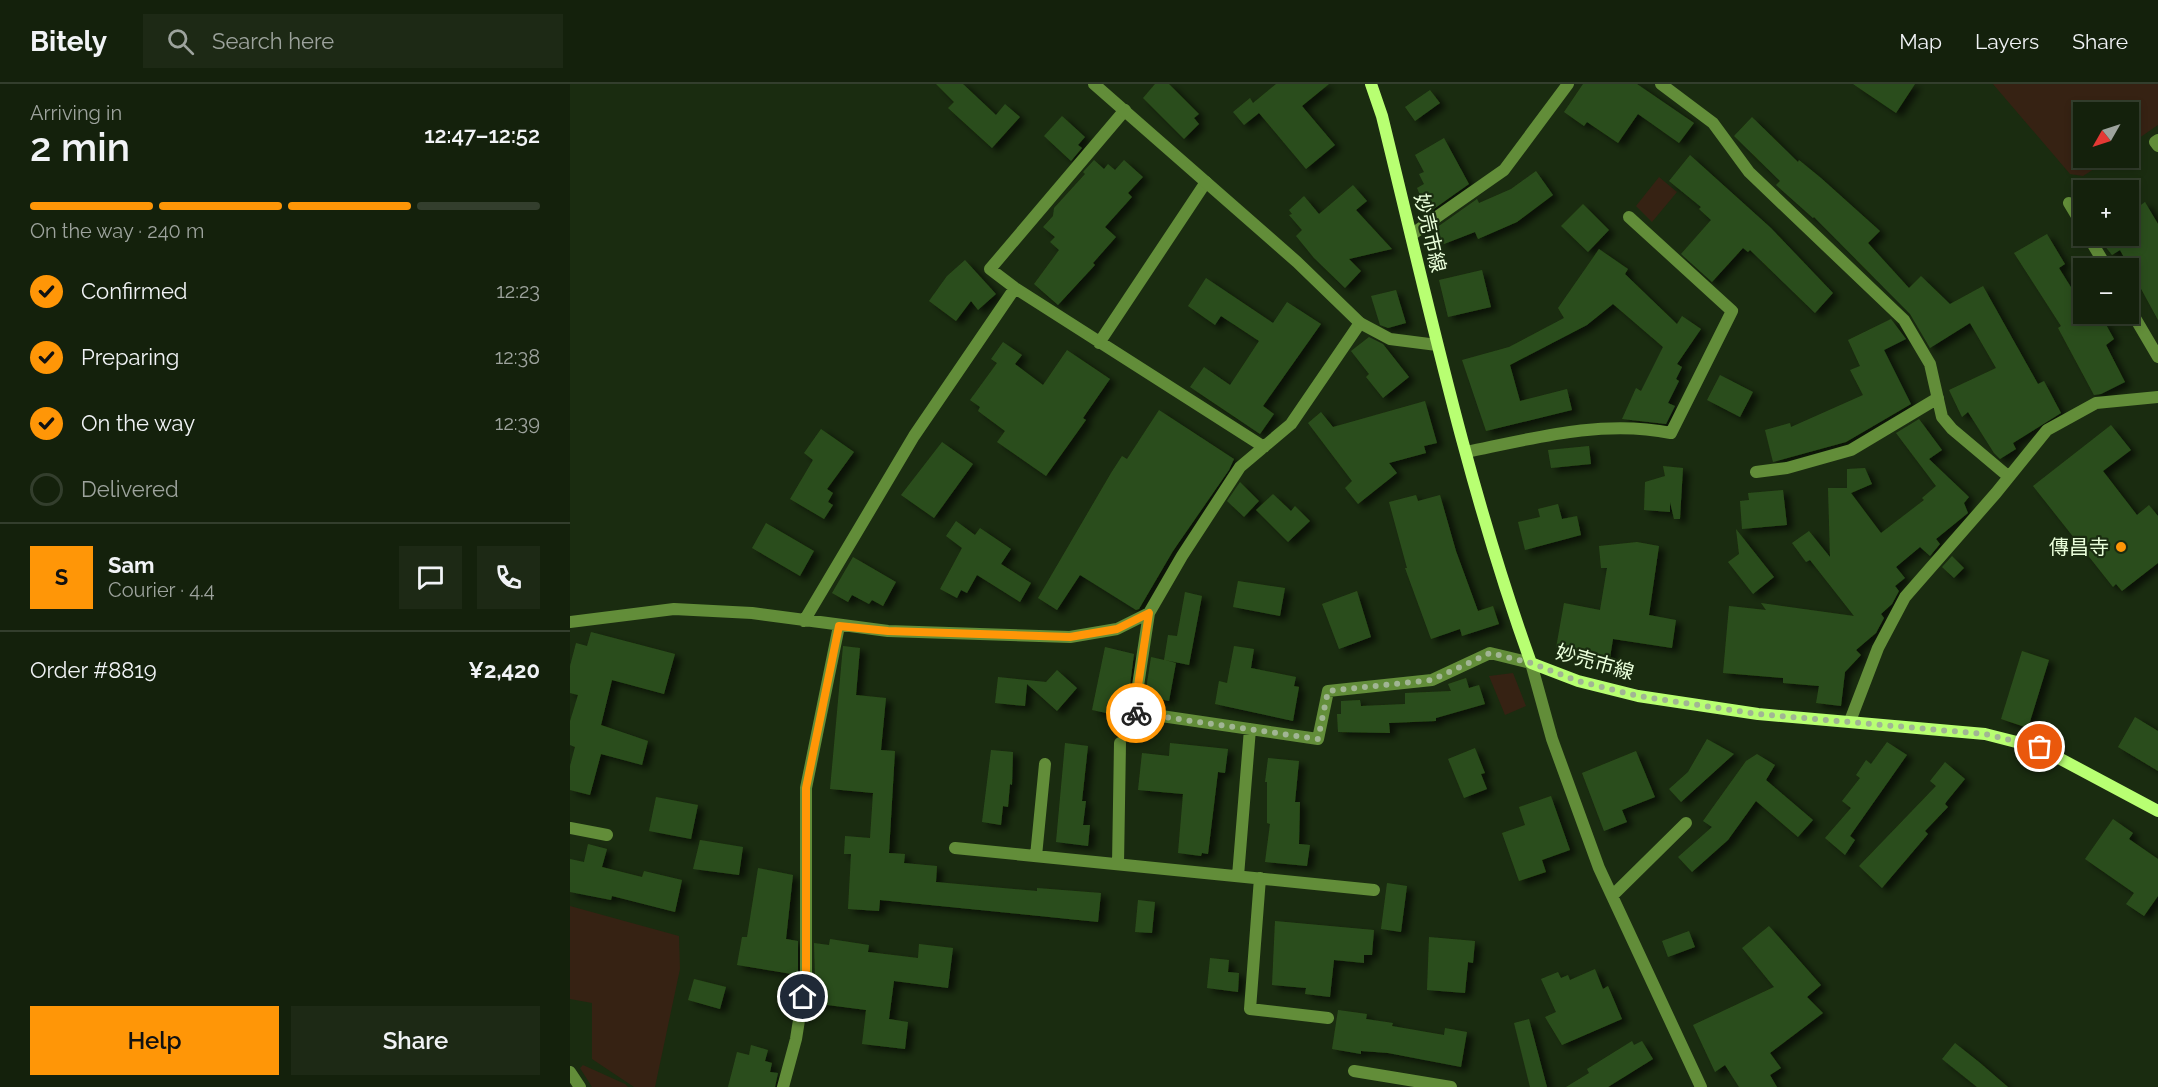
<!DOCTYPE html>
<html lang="en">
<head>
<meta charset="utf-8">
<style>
  :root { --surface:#14210c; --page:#1d2915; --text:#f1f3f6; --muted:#9da39d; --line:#333e2d; --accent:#ff9607 }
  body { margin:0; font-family:Raleway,"Noto Sans JP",sans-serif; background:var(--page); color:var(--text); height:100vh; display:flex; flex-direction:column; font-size:22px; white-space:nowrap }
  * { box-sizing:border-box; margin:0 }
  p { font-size:20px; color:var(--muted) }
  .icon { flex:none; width:33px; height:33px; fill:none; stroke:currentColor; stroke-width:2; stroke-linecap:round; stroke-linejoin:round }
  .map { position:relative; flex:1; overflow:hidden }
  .panel { display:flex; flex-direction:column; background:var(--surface); width:570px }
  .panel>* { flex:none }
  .needle { width:39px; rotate:231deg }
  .tools { position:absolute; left:1503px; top:18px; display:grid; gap:12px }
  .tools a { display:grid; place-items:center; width:66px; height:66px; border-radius:0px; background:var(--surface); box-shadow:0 3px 9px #0003,0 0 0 2px var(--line); font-size:30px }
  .pin { position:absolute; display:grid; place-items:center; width:51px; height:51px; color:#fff; margin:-26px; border:3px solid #fff; border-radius:50%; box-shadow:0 2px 6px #0007 }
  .courier { position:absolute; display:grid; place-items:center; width:60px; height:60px; margin:-30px; border:4px solid #ff9607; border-radius:50%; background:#fff; color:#222; box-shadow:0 2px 8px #0007 }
  .headline em { font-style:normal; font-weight:600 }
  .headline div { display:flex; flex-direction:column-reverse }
  .headline { display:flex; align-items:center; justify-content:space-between; height:102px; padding:0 30px }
  h1 { font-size:39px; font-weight:600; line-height:45px }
  .bar { display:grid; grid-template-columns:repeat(4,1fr); gap:9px 6px; align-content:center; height:72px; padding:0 30px }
  .bar i { height:8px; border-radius:4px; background:var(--line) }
  .bar .selected { background:var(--accent) }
  .bar p { grid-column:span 4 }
  .line { display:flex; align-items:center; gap:15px; padding:0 30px; border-top:2px solid var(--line) }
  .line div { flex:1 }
  .round { display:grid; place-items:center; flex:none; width:63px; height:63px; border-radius:0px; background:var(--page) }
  ol { padding:0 30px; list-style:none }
  li { display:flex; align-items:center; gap:18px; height:66px }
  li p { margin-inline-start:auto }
  li .icon { padding:6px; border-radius:50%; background:var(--accent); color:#111; stroke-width:4 }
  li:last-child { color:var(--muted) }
  li i { width:33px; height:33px; border:3px solid var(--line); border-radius:50% }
  .button { display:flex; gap:12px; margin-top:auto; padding:12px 30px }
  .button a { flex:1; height:69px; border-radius:0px; background:var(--accent); color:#111; font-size:24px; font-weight:600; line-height:69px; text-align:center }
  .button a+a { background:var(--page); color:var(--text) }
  header { display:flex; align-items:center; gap:36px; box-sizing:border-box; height:84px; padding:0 30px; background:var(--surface); border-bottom:2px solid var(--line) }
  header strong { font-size:28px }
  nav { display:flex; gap:33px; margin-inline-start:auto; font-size:21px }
  .search { width:420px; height:54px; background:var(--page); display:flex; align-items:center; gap:15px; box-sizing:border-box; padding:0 21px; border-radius:0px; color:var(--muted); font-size:22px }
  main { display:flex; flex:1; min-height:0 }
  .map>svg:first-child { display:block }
  .green { fill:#362213 }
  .building { fill:#2b4e1b; filter:url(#shadow) }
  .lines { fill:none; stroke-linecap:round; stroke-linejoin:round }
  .minor { stroke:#628d39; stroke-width:12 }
  .tertiary { stroke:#628d39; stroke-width:12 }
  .secondary { stroke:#b8ff72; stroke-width:12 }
  .done { stroke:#a1b594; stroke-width:6; stroke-dasharray:0 10.8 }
  .route { stroke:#ff9607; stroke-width:8 }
  .poi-dot { fill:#ff9607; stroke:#1a2c10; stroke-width:2 }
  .labels { text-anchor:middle; stroke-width:4.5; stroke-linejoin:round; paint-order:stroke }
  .street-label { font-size:20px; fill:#eaffdb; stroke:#1a2c10 }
  .poi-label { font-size:20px; fill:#eaffdb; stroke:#1a2c10; text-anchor:end }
</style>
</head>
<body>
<header>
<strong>Bitely</strong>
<div class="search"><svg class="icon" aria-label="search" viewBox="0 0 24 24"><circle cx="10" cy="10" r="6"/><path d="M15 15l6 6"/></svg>Search here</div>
<nav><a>Map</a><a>Layers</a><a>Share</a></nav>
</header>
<main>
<section class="panel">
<div class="headline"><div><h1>2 min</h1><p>Arriving in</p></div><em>12:47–12:52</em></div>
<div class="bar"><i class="selected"></i><i class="selected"></i><i class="selected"></i><i></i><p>On the way · 240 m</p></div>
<ol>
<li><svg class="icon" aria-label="check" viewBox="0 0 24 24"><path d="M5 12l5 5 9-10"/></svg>Confirmed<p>12:23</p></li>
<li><svg class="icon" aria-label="check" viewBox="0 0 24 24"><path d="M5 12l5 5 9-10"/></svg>Preparing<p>12:38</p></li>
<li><svg class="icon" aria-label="check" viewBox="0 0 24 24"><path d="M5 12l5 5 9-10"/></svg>On the way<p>12:39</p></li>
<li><i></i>Delivered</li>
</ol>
<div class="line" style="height:108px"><b class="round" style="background:var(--accent);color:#111">S</b><div><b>Sam</b><p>Courier · 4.4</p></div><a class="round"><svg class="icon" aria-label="chat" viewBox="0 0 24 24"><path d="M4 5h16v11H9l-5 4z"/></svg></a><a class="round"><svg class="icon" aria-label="phone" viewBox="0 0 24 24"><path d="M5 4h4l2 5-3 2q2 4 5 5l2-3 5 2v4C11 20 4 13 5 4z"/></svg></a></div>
<div class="line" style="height:78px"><div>Order #8819</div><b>¥2,420</b></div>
<div class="button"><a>Help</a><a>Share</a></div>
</section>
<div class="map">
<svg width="1588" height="1003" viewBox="0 0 1588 1003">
  <defs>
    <filter id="shadow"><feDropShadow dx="6" dy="4" stdDeviation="3" flood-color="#0009"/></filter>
  </defs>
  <rect width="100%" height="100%" fill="#1a2c10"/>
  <path class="green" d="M1423 0H1588V41L1559 61 1558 28H1514V74H1541L1513 92 1500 90Z
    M1089 93 1107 108 1082 138 1066 122Z
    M943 589 956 622 935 631 919 592Z
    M0 822 109 852 110 885 85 1003H64L22 975V919L0 915Z
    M13 981 55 1000 58 1003H22L10 984Z"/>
  <path class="building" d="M366 0H393L426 31 435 20 450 33 422 64 378 24 384 18Z
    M585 0H599L629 30 624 34 629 40 614 55 573 14Z
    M706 0H759L732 22 765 61 736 85 689 29 674 41 663 28 680 14 683 19Z
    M1013 0H1067L1124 39 1109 59 1068 30 1048 59 1017 38 1014 42 994 28Z
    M1283 0H1345L1326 29Z
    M860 6 870 19 845 37 835 23Z
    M492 32 515 53 508 61 512 64 501 77 474 52Z
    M1182 33 1228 78 1229 76 1251 94 1310 147 1298 159 1339 204 1351 192 1380 220 1413 202 1468 300 1474 297 1491 329 1443 359 1446 365 1430 375 1424 369 1398 328 1392 333 1379 306 1426 284 1400 239 1360 264 1340 230 1244 133 1243 134 1206 101 1210 97 1164 52Z
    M874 54 899 100 858 129 847 104 854 100 849 90 854 88 845 71Z
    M1120 71 1201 144 1263 209 1245 229 1180 166 1178 168 1173 164 1142 198 1111 170 1141 136 1129 125 1131 123 1099 97Z
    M524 76 534 85 538 80 545 86 554 76 573 93 558 109 562 113 535 143 546 153 523 179 525 181 488 221 464 200 489 166 480 158 485 153 473 143 483 132 484 124 515 90 513 88Z
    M966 87 983 111 947 138 908 155 905 148 874 160 866 144 907 115 909 119 941 105Z
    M783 101 797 117 786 126 822 165 779 175 791 187 775 204 744 174 726 152 732 146 719 131 722 130 719 126 734 112 749 130Z
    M1575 118 1588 140V236L1550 166 1542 171 1527 152H1558V130Z
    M1013 120 1039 146 1018 168 991 142Z
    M1477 150 1495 180 1489 184 1514 224V230H1519L1526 242 1534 237 1544 255 1536 261 1555 298 1531 310 1524 311 1488 244 1491 242 1444 169Z
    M1029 165 1058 185 1055 190 1107 240 1112 232 1131 245 1107 280 1112 283 1106 295 1109 297 1098 319 1105 322 1096 340 1052 335 1066 304 1071 307 1093 263 1043 220 1017 241 940 281 950 317 997 305 1002 326 916 347 892 276 939 263 994 234 988 224Z
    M395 176 426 210 408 226 401 217 386 237 359 217 377 192Z
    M912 186 921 223 878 233 869 196Z
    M636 194 703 239 717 218 751 240 693 322 704 330 690 350 620 303 634 283 660 301 689 257 651 232 645 241 618 222Z
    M826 206 836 239 818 244 810 241 801 212Z
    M1321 235 1336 255 1314 266 1341 320 1276 358 1203 378 1195 346 1220 339 1221 343 1293 311 1280 286 1290 282 1278 256Z
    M799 253 813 260 839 293 813 314 796 293 799 290 781 267Z
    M433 258 452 271 445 280 473 301 497 266 540 295 513 334 516 336 476 392 427 358 435 347 408 327 410 323 400 316 427 279 421 275Z
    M1150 291 1183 308 1170 333 1137 316Z
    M855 317 867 359 854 362 856 369 819 379 827 389 788 420 775 404 782 397 738 339 751 328 763 343Z
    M589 326 664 375 659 386 603 467 569 525 566 526 510 491 487 526 468 514 541 389 552 372 557 375Z
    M1349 335 1372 366 1359 375 1399 413 1394 419 1398 429 1366 455 1370 460 1360 472 1350 463 1326 483 1335 494 1325 502 1329 507 1322 520 1311 530 1314 534 1306 549 1286 566 1291 571 1275 588 1271 622 1246 619 1249 602 1213 599V594L1153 589 1159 522 1196 526 1191 519 1284 532 1240 476 1236 478 1222 459 1239 447 1260 473 1258 404H1277V385L1295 384 1302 400 1281 409 1311 449 1354 416 1352 414 1366 402 1326 349Z
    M1541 341 1561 366 1533 387 1567 431 1579 421 1588 432V479L1552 507 1546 500 1543 503 1463 402Z
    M251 345 284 368 257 405 263 409 258 418 263 421 254 435 220 415 243 376 234 369Z
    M372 358 403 380 364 434 331 411Z
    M1019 362 1021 380 981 384 978 366Z
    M1093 382 1113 384 1110 435H1104L1100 418V428L1074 426 1075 398 1095 392Z
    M670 398 689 417 674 433 657 417Z
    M1213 406 1217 441 1172 445 1170 417 1179 416 1178 409Z
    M703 410 721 427 725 422 740 437 718 458 686 426Z
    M846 411 848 417 870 411 886 467 908 527 923 522 929 540 892 552 890 545 861 555 835 484H837L819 418Z
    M988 420 992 435 1007 432 1011 451 955 466 948 438 970 433 968 425Z
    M386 437 405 451 410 444 441 465 431 480 461 499 450 518 407 491 397 509 391 506 387 514 370 505 392 464 376 452Z
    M196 439 244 467 230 492 182 464Z
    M1166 445 1204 493 1183 510 1158 478 1169 470Z
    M1067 458 1089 462 1079 531 1106 536 1102 564 1043 555 1039 580 1020 577 1022 570 986 564 994 519 1030 526 1037 484H1031L1029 462Z
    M1382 472 1394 484 1384 494 1372 483Z
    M283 473 326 498 313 522 302 516 299 520 282 511 278 518 262 509Z
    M668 497 715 504 710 532 663 523Z
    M787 507 801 553 769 565 752 520Z
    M615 508 632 512 619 581 595 576 606 579 599 617 575 612 581 573 594 576 598 551 607 552Z
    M21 548 105 570 94 610 42 596 31 641 78 657 72 681 31 670 20 711 0 706V682L5 663 0 661V637L8 611 0 609V582L6 559 17 562Z
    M273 562 290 564 286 611 316 614 311 666 325 667 319 769 335 770 334 779 367 782 366 798 467 807V804L531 809 528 838 310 816 309 827 278 825 281 770H274L275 752 300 754 303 709 260 705Z
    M664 562 684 565 681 584 726 593 724 602 729 603 723 637 645 620 649 597 657 599Z
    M535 563 564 570 559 609 551 608 546 631 522 626Z
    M1452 567 1479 576 1458 644 1431 635Z
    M487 586 507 604 487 627 457 600 455 622 425 619 428 593 476 598Z
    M896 594 899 604 909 601 915 620 866 634V637L819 639 820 649 768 648 767 630H771V617L790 616 791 622 835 620V609L881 607 878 600Z
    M1565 633 1588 647V687L1548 663Z
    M1137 655 1164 670 1111 718 1099 705 1118 688Z
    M1317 658 1337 671 1280 752 1285 756 1275 771 1255 754 1281 724 1272 717 1290 694 1286 691 1296 676 1301 680Z
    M495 659 518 662 512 717H516L513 741H520L518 762 486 758Z
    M600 659 658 665 655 689 648 688 638 770 632 769 631 772 608 769 613 710 568 706 572 669 599 672Z
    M905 664 915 689 911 690 917 705 894 714 878 675Z
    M421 666 443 668 442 701 440 700 438 723 433 722 431 741 412 738Z
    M1066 667 1085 713 1052 726 1057 738 1034 747 1012 689Z
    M1187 670 1205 681 1196 696 1243 736 1228 753 1186 717 1158 756 1122 788 1108 773 1142 743 1133 737 1176 677Z
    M698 674 729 677 725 718H730L729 760 740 761 737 782 695 778 700 740 697 739V698H695Z
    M1375 678 1395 695 1377 717 1375 720 1378 723 1355 747 1358 750 1312 804 1289 782 1366 702 1360 697Z
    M981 712 1000 766 972 776 976 788 949 797 932 749 955 741 949 723Z
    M86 713 128 721 121 755 79 747Z
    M1543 735 1563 749 1559 755 1588 775V812L1574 832 1556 820 1564 809 1515 775Z
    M130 756 173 763 169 791 123 785Z
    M18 760 37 765 32 783 72 793 74 787 112 796 105 828 42 812 41 816 0 808V775L14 778Z
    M188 784 223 791 216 855 228 857V891L167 881 172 853H177Z
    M817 799 837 802 831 848 811 845Z
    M568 816 585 818 582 849 565 848Z
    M705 837 804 846 802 871H794V879L764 876 760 913 735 910 736 904 702 901Z
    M1199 842 1251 901 1237 913 1253 929 1200 969 1211 984 1200 991 1207 1003H1169L1155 981 1145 988 1123 941 1204 903 1172 864Z
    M1119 847 1125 863 1098 873 1092 857Z
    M859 853 905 857 903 879 898 878 895 909 857 906Z
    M260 855 299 861 298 868 348 874 349 860 383 864 378 904 324 897 319 935 338 938 335 965 292 960 296 926 242 919 245 894 244 859 259 861Z
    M640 874 659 876 658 888 669 889 668 908 637 904Z
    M1025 885 1033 905 1038 902 1052 935 992 961 975 933 986 928 971 895 988 888 991 894 998 891 1000 896Z
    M124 895 156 903 150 925 118 916Z
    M768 926 797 930 796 935 823 939 822 942 874 951 875 944 897 948 891 983 818 969 791 967V970L762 965Z
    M959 935 977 1003H960L944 939Z
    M1062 957 1064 961 1072 957 1083 975 1038 1003H996L1019 989 1017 985Z
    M1385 959 1409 978 1438 1003H1407L1372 975Z
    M181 961 198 966 195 977 202 979 200 988 208 989 205 1003H158L167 968 179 971Z"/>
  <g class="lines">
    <path class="minor" d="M1091 0 1143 39 1179 88 1334 236 1360 280 1372 333 1382 345 1439 393
      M555 26 420 185 445 204 694 363
      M1588 56 1585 58 1588 62
      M1499 119 1514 144
      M841 151 934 86 998 0
      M1518 152 1537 184
      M1558 222 1588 273
      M790 239 721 340 670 383 612 472 579 529 564 628 748 655 758 607 862 596 920 569 961 579 982 655 1029 784 1131 1003
      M529 259 636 98
      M897 368C964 354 1033 335 1101 349L1162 227 1059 133
      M1186 388 1217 384 1281 366 1368 314
      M234 537 344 352 445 204
      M0 538 104 525 182 529 318 547 500 553 547 545 579 529
      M1280 637 1308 564 1335 513 1426 409 1477 346 1526 319 1588 313
      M0 744 37 751
      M385 764 804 806
      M466 772 475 680
      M548 780 550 659
      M668 792 680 645
      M690 794 680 925 758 934
      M1042 812 1116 739
      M784 987 881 1003
      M0 988 10 1003
      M213 1003 226 955 236 892V704L269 542"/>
    <path class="tertiary" d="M524 0 727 178 790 239 820 255 867 261"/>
    <path class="secondary" d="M801 0 812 32C857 215 897 401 961 579L1008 597 1068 612 1188 630 1415 650 1470 664 1588 727"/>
  </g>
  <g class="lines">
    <path class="done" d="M566 629 748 655 758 607 862 596 920 569 961 579 1008 597 1068 612 1188 630 1415 650 1470 663"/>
    <path class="route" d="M233 913 236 892V704L269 542 318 547 500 553 547 545 579 529 564 628 566 629"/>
  </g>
  <circle class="poi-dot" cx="1551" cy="463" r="6"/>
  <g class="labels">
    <g class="street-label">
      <text transform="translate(860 149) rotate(77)" y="7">妙売市線</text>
      <text transform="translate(1025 578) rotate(16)" y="7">妙売市線</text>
    </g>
    <g class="poi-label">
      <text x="1539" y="470">傳昌寺</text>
    </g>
  </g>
</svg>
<div class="tools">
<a><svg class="needle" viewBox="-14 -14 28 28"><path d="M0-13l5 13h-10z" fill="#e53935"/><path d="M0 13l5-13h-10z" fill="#9da39d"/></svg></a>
<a>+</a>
<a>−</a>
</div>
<div class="pin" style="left:1470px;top:663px;background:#ea580c"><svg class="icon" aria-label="bag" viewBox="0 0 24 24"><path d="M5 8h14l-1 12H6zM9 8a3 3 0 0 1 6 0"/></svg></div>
<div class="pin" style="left:233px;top:913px;background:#1f2937"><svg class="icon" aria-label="home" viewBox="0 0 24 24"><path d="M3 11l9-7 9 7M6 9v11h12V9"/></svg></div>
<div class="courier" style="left:566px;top:629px"><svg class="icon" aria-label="bike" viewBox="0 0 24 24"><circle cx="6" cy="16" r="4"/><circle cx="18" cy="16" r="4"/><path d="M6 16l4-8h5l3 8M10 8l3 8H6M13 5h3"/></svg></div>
</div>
</main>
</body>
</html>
